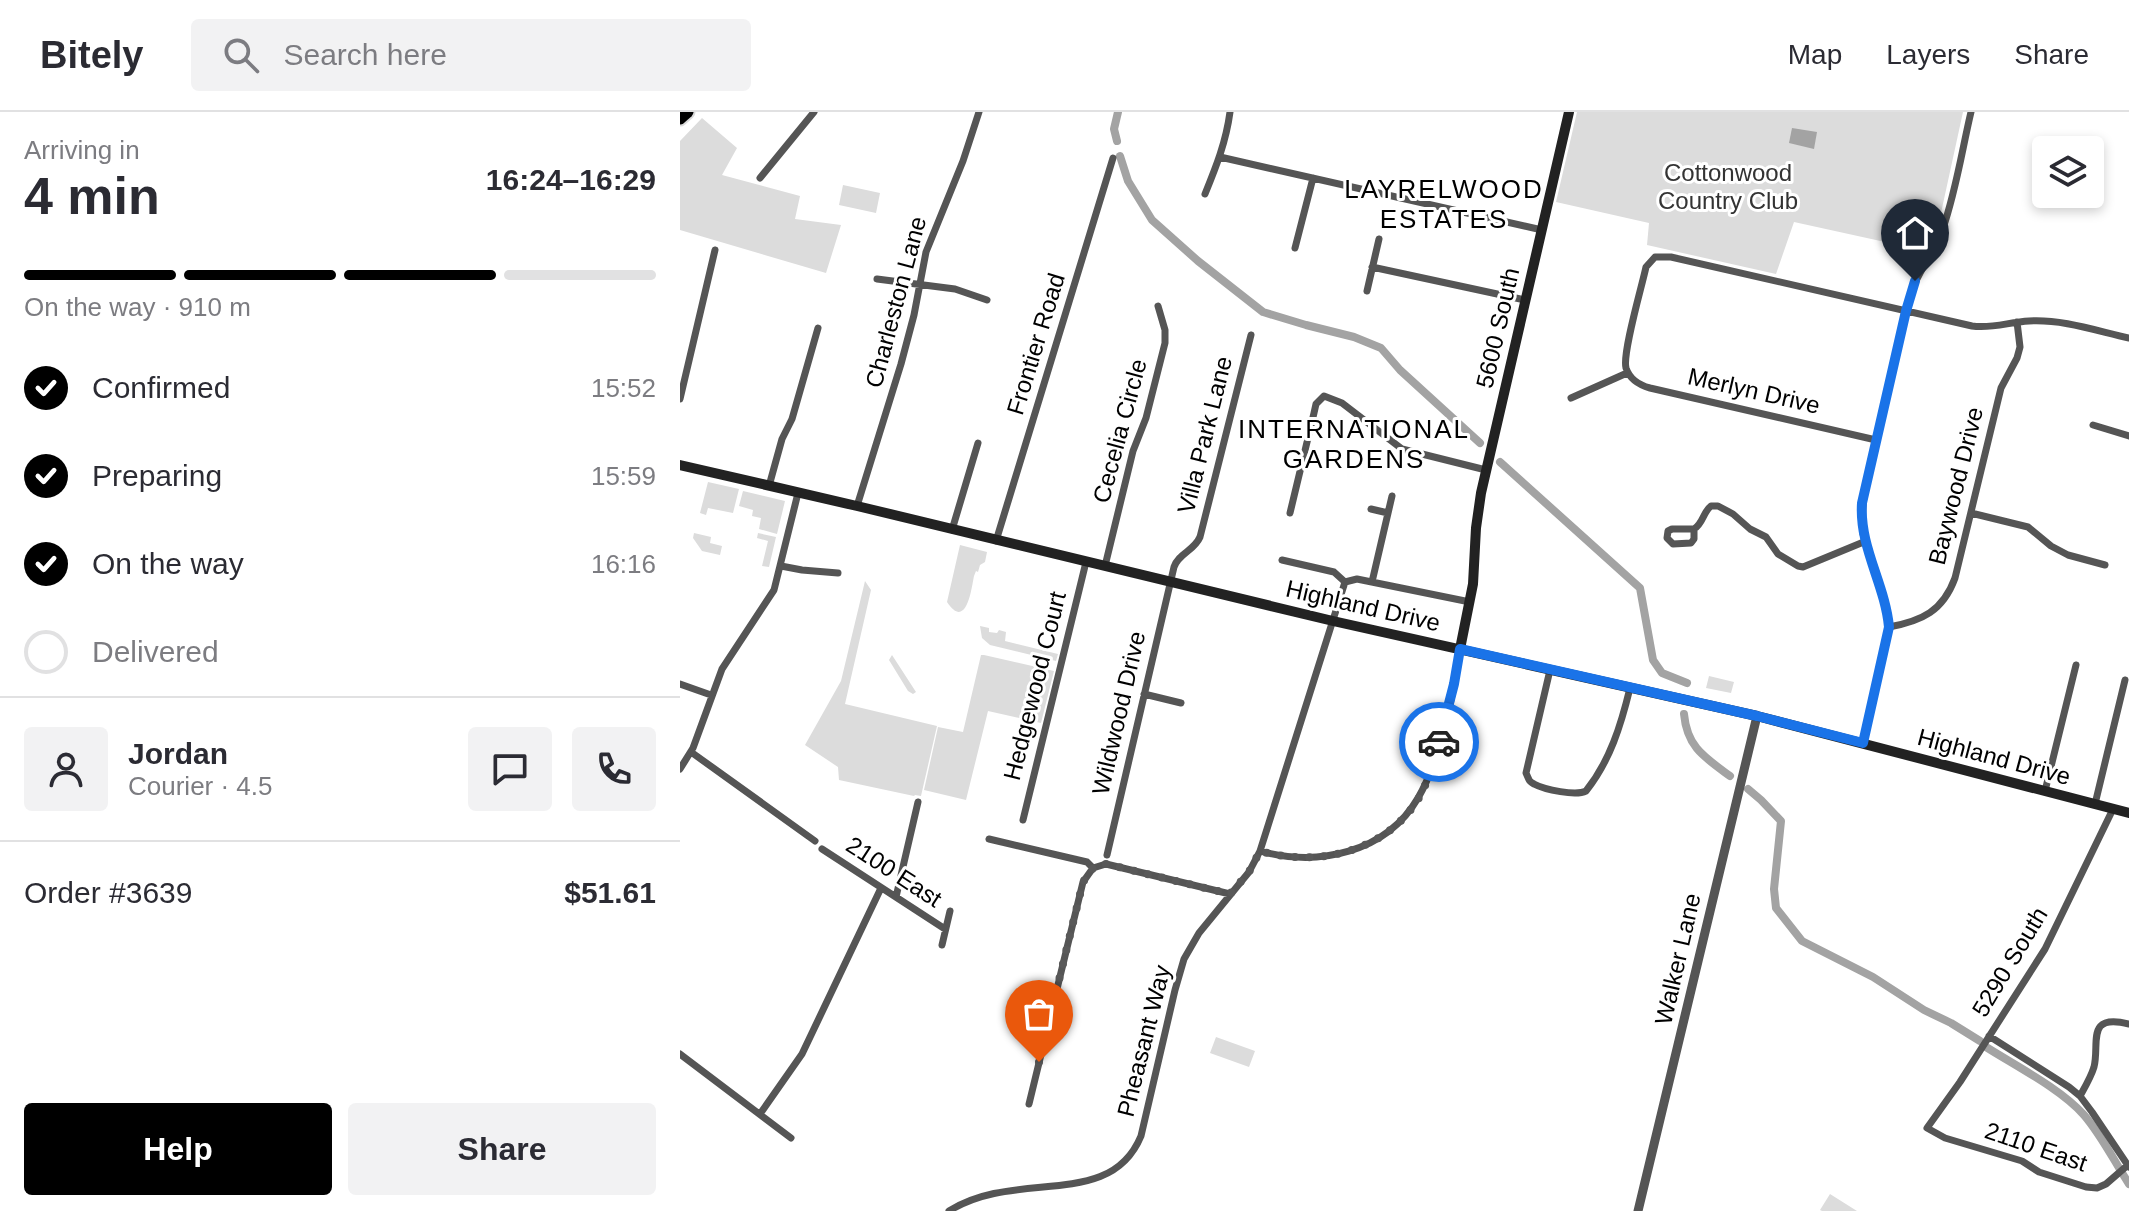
<!DOCTYPE html>
<html lang="en">
<head>
<meta charset="utf-8">
<style>
  :root { --surface:#fff; --page:#f2f2f3; --text:#2b2b33; --muted:#7c7c81; --line:#e1e1e2; --accent:#000 }
  body { margin:0; font-family:Arial,sans-serif; background:var(--page); color:var(--text); height:100vh; display:flex; flex-direction:column; font-size:30px; white-space:nowrap }
  * { box-sizing:border-box; margin:0 }
  p { font-size:26px; color:var(--muted) }
  .icon { flex:none; width:44px; height:44px; fill:none; stroke:currentColor; stroke-width:2; stroke-linecap:round; stroke-linejoin:round }
  .map { position:relative; flex:1; overflow:hidden }
  .details { display:flex; flex-direction:column; background:var(--surface); width:680px }
  .details>* { flex:none }
  .controls { position:absolute; left:1352px; top:24px; display:grid; gap:16px }
  .controls a { display:grid; place-items:center; width:72px; height:72px; border-radius:8px; background:var(--surface); box-shadow:0 4px 12px #0003; font-size:40px }
  .pin { position:absolute; display:grid; place-items:center; width:68px; height:68px; color:#fff; margin:-82px -34px; border-radius:50% 50% 50% 0; rotate:-45deg; box-shadow:0 0 8px #0007 }
  .pin .icon { rotate:45deg }
  .courier { position:absolute; display:grid; place-items:center; width:80px; height:80px; margin:-40px; border:6px solid #1a73e8; border-radius:50%; background:#fff; color:#222; box-shadow:0 2px 10px #0007 }
  .summary em { font-style:normal; font-weight:800 }
  .summary div { display:flex; flex-direction:column-reverse }
  .summary { display:flex; align-items:center; justify-content:space-between; height:136px; padding:0 24px }
  h1 { font-size:52px; font-weight:800; line-height:60px }
  .bar { display:grid; grid-template-columns:repeat(4,1fr); gap:12px 8px; align-content:center; height:96px; padding:0 24px }
  .bar i { height:10px; border-radius:6px; background:var(--line) }
  .bar .selected { background:var(--accent) }
  .bar p { grid-column:span 4 }
  .line { display:flex; align-items:center; gap:20px; padding:0 24px; border-top:2px solid var(--line) }
  .line div { flex:1 }
  .round { display:grid; place-items:center; flex:none; width:84px; height:84px; border-radius:8px; background:var(--page) }
  ol { padding:0 24px; list-style:none }
  li { display:flex; align-items:center; gap:24px; height:88px }
  li p { margin-inline-start:auto }
  li .icon { padding:8px; border-radius:50%; background:var(--accent); color:#fff; stroke-width:4 }
  li:last-child { color:var(--muted) }
  li i { width:44px; height:44px; border:4px solid var(--line); border-radius:50% }
  .action { display:flex; gap:16px; margin-top:auto; padding:16px 24px }
  .action a { flex:1; height:92px; border-radius:8px; background:var(--accent); color:#fff; font-size:32px; font-weight:800; line-height:92px; text-align:center }
  .action a+a { background:var(--page); color:var(--text) }
  header { display:flex; align-items:center; gap:48px; box-sizing:border-box; height:112px; padding:0 40px; background:var(--surface); border-bottom:2px solid var(--line) }
  header strong { font-size:38px }
  nav { display:flex; gap:44px; margin-inline-start:auto; font-size:28px }
  .search { width:560px; height:72px; background:var(--page); display:flex; align-items:center; gap:20px; box-sizing:border-box; padding:0 28px; border-radius:8px; color:var(--muted); font-size:30px }
  main { display:flex; flex:1; min-height:0 }
  .map>svg:first-child { display:block }
  .green { fill:#dcdcdc }
  .water { fill:#a3a3a3 }
  .lines { fill:none; stroke-linecap:round; stroke-linejoin:round }
  .canal { stroke:#a3a3a3; stroke-width:8 }
  .primary-casing { stroke:#dbdbdb; stroke-width:15 }
  .minor { stroke:#555; stroke-width:7 }
  .tertiary { stroke:#555; stroke-width:9 }
  .secondary { stroke:#222; stroke-width:10 }
  .primary { stroke:#000; stroke-width:11 }
  .done { stroke:#595959; stroke-width:8; stroke-dasharray:0 14.4 }
  .route { stroke:#1a73e8; stroke-width:10 }
  .labels { text-anchor:middle; stroke-width:6; stroke-linejoin:round; paint-order:stroke }
  .park-label { font-size:24px; fill:#333; stroke:#fff }
  .street-label { font-size:24px; fill:#000; stroke:#fff }
  .neighbourhood-label { font-size:26px; letter-spacing:2px; fill:#000; stroke:#fff }
</style>
</head>
<body>
<header>
<strong>Bitely</strong>
<div class="search"><svg class="icon" aria-label="search" viewBox="0 0 24 24"><circle cx="10" cy="10" r="6"/><path d="M15 15l6 6"/></svg>Search here</div>
<nav><a>Map</a><a>Layers</a><a>Share</a></nav>
</header>
<main>
<section class="details">
<div class="summary"><div><h1>4 min</h1><p>Arriving in</p></div><em>16:24–16:29</em></div>
<div class="bar"><i class="selected"></i><i class="selected"></i><i class="selected"></i><i></i><p>On the way · 910 m</p></div>
<ol>
<li><svg class="icon" aria-label="check" viewBox="0 0 24 24"><path d="M5 12l5 5 9-10"/></svg>Confirmed<p>15:52</p></li>
<li><svg class="icon" aria-label="check" viewBox="0 0 24 24"><path d="M5 12l5 5 9-10"/></svg>Preparing<p>15:59</p></li>
<li><svg class="icon" aria-label="check" viewBox="0 0 24 24"><path d="M5 12l5 5 9-10"/></svg>On the way<p>16:16</p></li>
<li><i></i>Delivered</li>
</ol>
<div class="line" style="height:144px"><a class="round"><svg class="icon" aria-label="person" viewBox="0 0 24 24"><circle cx="12" cy="8" r="4"/><path d="M4 21q1-7 8-7t8 7"/></svg></a><div><b>Jordan</b><p>Courier · 4.5</p></div><a class="round"><svg class="icon" aria-label="chat" viewBox="0 0 24 24"><path d="M4 5h16v11H9l-5 4z"/></svg></a><a class="round"><svg class="icon" aria-label="phone" viewBox="0 0 24 24"><path d="M5 4h4l2 5-3 2q2 4 5 5l2-3 5 2v4C11 20 4 13 5 4z"/></svg></a></div>
<div class="line" style="height:104px"><div>Order #3639</div><b>$51.61</b></div>
<div class="action"><a>Help</a><a>Share</a></div>
</section>
<div class="map">
<svg width="1449" height="1099" viewBox="0 0 1449 1099">
  <rect width="100%" height="100%" fill="#fff"/>
  <path class="green" d="M897 0H1283L1261 101 1246 139 1114 110 1096 162 967 133 969 111 876 90Z
    M22 6 57 36 42 63 120 84 115 107 161 113 146 161 0 118V29Z
    M163 73 200 81 196 101 159 93Z
    M28 370 59 377 53 401 28 396 26 403 20 401Z
    M63 379 105 389 97 422 79 417 81 406 72 404 73 398 59 394Z
    M14 421 31 425 30 431 42 434 40 443 22 439 13 426Z
    M78 421 96 425 89 455 82 454 88 429 77 426Z
    M280 433 307 440 305 450 300 453 298 460 296 459 294 464C292 473 287 520 267 490Z
    M185 469 191 478 165 592 257 614 241 684 235 683 234 684 159 668 158 655 125 633 161 569Z
    M300 514 309 516V520L317 521 319 518 326 520 325 529 378 542 376 549 310 533 302 526Z
    M212 543 236 580 233 582 228 579 209 548Z
    M301 543H304L374 559 361 611 308 599 286 688 244 678 258 615 283 620Z
    M1029 564 1054 570 1051 581 1026 576Z
    M536 925 575 939 569 955 530 941Z
    M1150 1082 1177 1099H1142L1140 1098Z"/>
  <path class="water" d="M1112 16 1137 20 1134 37 1109 31Z"/>
  <g class="lines">
    <path class="canal" d="M437 29 434 17 438 0
      M440 44 448 69 472 108 518 149 583 200 626 213 674 225 701 236 720 258 800 331
      M820 350 960 476 973 548 982 561 1007 571
      M1004 602C1007 635 1024 645 1050 664
      M1068 677 1081 688 1101 709 1094 777 1096 796 1122 829 1193 865 1244 898 1271 911 1300 929
      M1306 935C1336 954 1381 977 1404 1003 1422 1024 1434 1049 1449 1072"/>
    <g class="primary-casing">
      <path id="primary" d="M0 7 8 0"/>
    </g>
    <path class="minor" d="M540 45 862 118
      M80 66 134 0
      M525 82C536 55 546 30 550 0
      M615 136 633 66
      M692 155 845 188
      M197 167 275 177 307 188
      M687 179 699 127
      M891 286 947 261
      M0 287 35 138
      M1413 313 1449 324
      M1196 328 970 276C959 273 950 268 946 256 942 242 962 174 966 155L975 145H991L1292 214C1312 217 1329 210 1349 209 1383 207 1417 219 1449 226
      M89 374 102 327 112 307 138 216
      M177 394 221 252 234 203 246 140 283 49 299 0
      M691 397 708 401
      M610 401 634 301 636 292 644 284 662 291 722 337 806 358
      M1291 401 1348 415 1371 434 1388 443 1425 453
      M1014 417H992L988 419 987 426 993 432 1011 431 1014 427V417C1023 412 1023 400 1031 394H1038L1053 402 1070 417 1086 425 1098 442 1118 454 1123 455 1186 429
      M272 418 298 331
      M316 429 433 46
      M602 448 654 460 665 470
      M101 454 122 458 158 461
      M425 454 453 339 466 306 485 231V218L478 194
      M665 470 677 467 790 490
      M692 470 712 384
      M1209 515C1242 509 1263 499 1275 466L1321 276 1337 246 1340 235 1337 210
      M870 558 846 661C849 667 848 669 854 672 865 678 896 684 906 679 930 649 941 613 950 576
      M0 572 31 583
      M464 582 501 591
      M1183 631 1209 515 1205 490 1183 422 1182 407 1184 383 1230 183C1238 159 1255 140 1263 116 1276 79 1282 38 1291 0
      M11 640 135 729
      M0 657 13 636 42 557 94 478 118 381
      M1365 679 1396 553
      M1415 692 1445 568
      M1433 697 1365 837 1280 970 1247 1016 1265 1026 1342 1049 1359 1060 1406 1075 1417 1076 1426 1072 1448 1053
      M343 708 406 450
      M309 727 407 750 413 756
      M142 737 265 817
      M580 739C638 755 706 741 738 686 760 649 774 580 780 537
      M427 743 494 455C499 441 514 439 520 425L571 223
      M216 785 238 690
      M262 833 270 799
      M1309 924 1389 975 1400 984 1412 1000 1449 1055
      M0 942 111 1026
      M1400 984C1405 975 1411 965 1414 955 1420 931 1405 901 1449 912
      M349 992 403 770 413 756 426 752 550 782
      M80 1002 122 942 201 776
      M269 1099C337 1056 430 1099 461 1024L495 878 504 847 519 821 569 760 580 739 665 470"/>
    <path class="tertiary" d="M958 1099 1077 604"/>
    <path class="secondary" d="M0 353 177 394 653 509 1077 604 1449 701
      M780 537 793 472 796 416 801 381 889 0"/>
    <use href="#primary" class="primary"/>
  </g>
  <g class="lines">
    <path class="done" d="M359 950 403 770 413 756 426 752 550 782 569 760 580 739C637 755 703 741 737 689 748 671 754 650 759 630"/>
    <path class="route" d="M759 630 774 572 780 537 1077 604 1183 631 1209 515C1205 472 1179 435 1182 391L1226 199 1235 169"/>
  </g>
  <g class="labels">
    <g class="park-label">
      <text x="1048" y="69">Cottonwood<tspan x="1048" dy="28">Country Club</tspan></text>
    </g>
    <g class="street-label">
      <text transform="translate(216 190) rotate(-75)" y="8">Charleston Lane</text>
      <text transform="translate(818 216) rotate(-77)" y="8">5600 South</text>
      <text transform="translate(356 232) rotate(-73)" y="8">Frontier Road</text>
      <text transform="translate(1074 279) rotate(13)" y="8">Merlyn Drive</text>
      <text transform="translate(440 319) rotate(-75)" y="8">Cecelia Circle</text>
      <text transform="translate(525 323) rotate(-76)" y="8">Villa Park Lane</text>
      <text transform="translate(1276 374) rotate(-76)" y="8">Baywood Drive</text>
      <text transform="translate(683 494) rotate(13)" y="8">Highland Drive</text>
      <text transform="translate(355 574) rotate(-76)" y="8">Hedgewood Court</text>
      <text transform="translate(439 601) rotate(-77)" y="8">Wildwood Drive</text>
      <text transform="translate(1314 645) rotate(15)" y="8">Highland Drive</text>
      <text transform="translate(214 760) rotate(33)" y="8">2100 East</text>
      <text transform="translate(998 847) rotate(-77)" y="8">Walker Lane</text>
      <text transform="translate(1330 850) rotate(-59)" y="8">5290 South</text>
      <text transform="translate(464 929) rotate(-76)" y="8">Pheasant Way</text>
      <text transform="translate(1356 1035) rotate(19)" y="8">2110 East</text>
    </g>
    <g class="neighbourhood-label">
      <text x="764" y="86">LAYRELWOOD<tspan x="764" dy="30">ESTATES</tspan></text>
      <text x="674" y="326">INTERNATIONAL<tspan x="674" dy="30">GARDENS</tspan></text>
    </g>
  </g>
</svg>
<div class="controls">
<a><svg class="icon" aria-label="layers" viewBox="0 0 24 24"><path d="M12 4l9 5-9 5-9-5zM3 14l9 5 9-5"/></svg></a>
</div>
<div class="pin" style="left:359px;top:950px;background:#ea580c"><svg class="icon" aria-label="bag" viewBox="0 0 24 24"><path d="M5 8h14l-1 12H6zM9 8a3 3 0 0 1 6 0"/></svg></div>
<div class="pin" style="left:1235px;top:169px;background:#1f2937"><svg class="icon" aria-label="home" viewBox="0 0 24 24"><path d="M3 11l9-7 9 7M6 9v11h12V9"/></svg></div>
<div class="courier" style="left:759px;top:630px"><svg class="icon" aria-label="car" viewBox="0 0 24 24"><path d="M5 17H2v-5l4-1 3-4h7l3 4 3 1v5h-3M9 17h6M6 11h13"/><circle cx="7" cy="17" r="2"/><circle cx="17" cy="17" r="2"/></svg></div>
</div>
</main>
</body>
</html>
